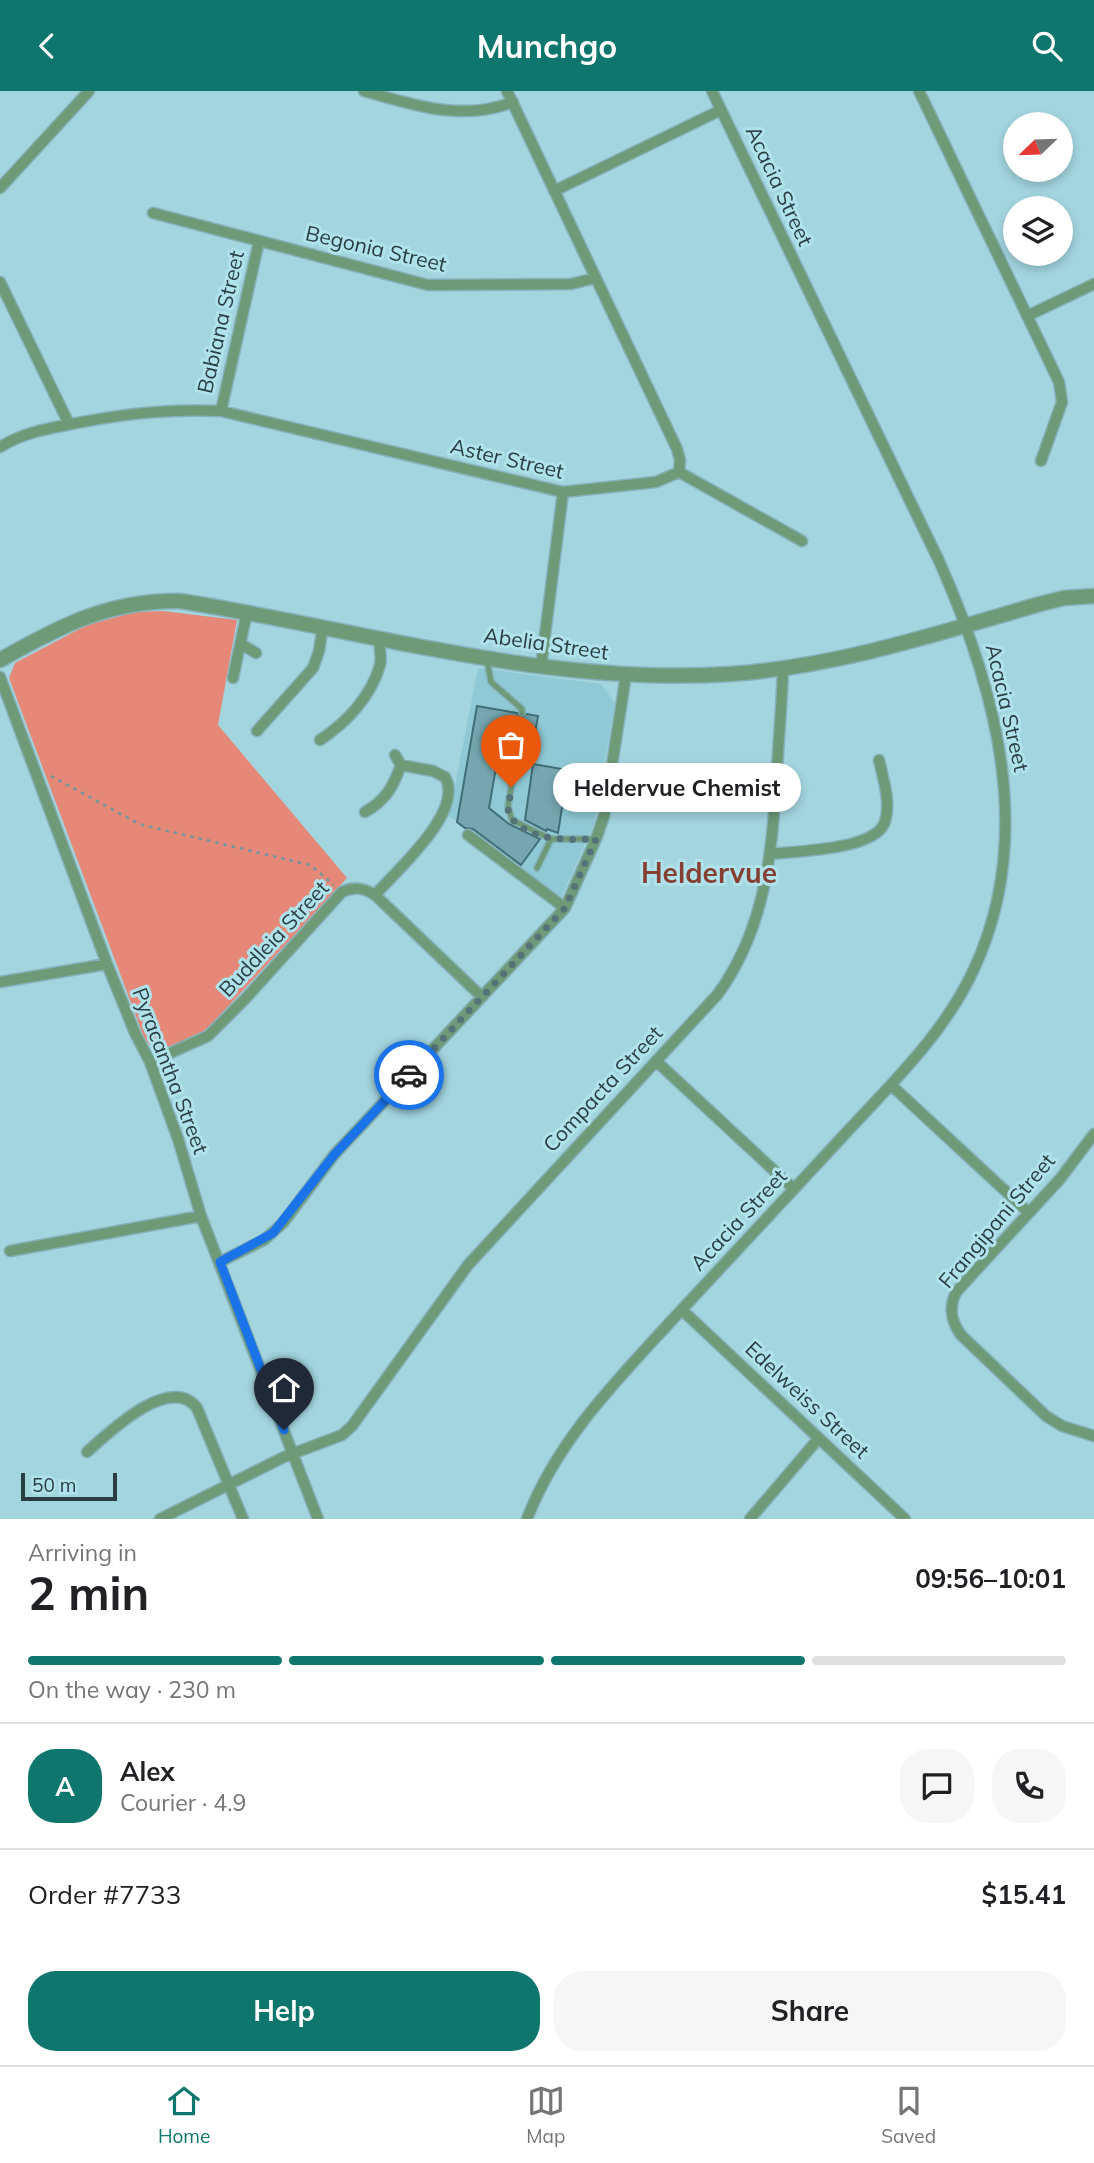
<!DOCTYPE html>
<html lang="en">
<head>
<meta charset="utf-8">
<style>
  :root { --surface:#fff; --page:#f6f6f6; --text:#202124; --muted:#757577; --line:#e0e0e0; --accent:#0f766e }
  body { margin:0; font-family:Mulish,sans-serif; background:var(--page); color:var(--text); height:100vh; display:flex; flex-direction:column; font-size:26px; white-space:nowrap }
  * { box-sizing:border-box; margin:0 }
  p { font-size:23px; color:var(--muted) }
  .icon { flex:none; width:38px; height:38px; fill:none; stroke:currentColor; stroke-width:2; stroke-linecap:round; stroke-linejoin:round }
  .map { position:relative; height:1428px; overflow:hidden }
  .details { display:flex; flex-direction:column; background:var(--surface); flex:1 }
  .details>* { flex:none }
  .needle { width:46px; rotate:247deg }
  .fabs { position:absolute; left:1003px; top:21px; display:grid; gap:14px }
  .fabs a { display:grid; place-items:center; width:70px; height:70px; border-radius:50%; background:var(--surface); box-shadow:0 4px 10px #0003; font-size:35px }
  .scale { position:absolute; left:21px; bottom:18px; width:96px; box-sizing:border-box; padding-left:7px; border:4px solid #2a3e42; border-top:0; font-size:19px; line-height:24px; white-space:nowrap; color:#2a3e42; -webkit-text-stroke:5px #b0e2ec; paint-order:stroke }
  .pin { position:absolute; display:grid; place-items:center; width:60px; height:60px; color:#fff; margin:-72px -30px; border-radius:50% 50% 50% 0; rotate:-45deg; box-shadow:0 0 7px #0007 }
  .pin .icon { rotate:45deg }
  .courier { position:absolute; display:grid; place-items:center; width:70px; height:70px; margin:-35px; border:5px solid #1a73e8; border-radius:50%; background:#fff; color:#222; box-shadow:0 2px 9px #0007 }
  .bubble { position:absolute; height:49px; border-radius:24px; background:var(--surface); box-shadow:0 4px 10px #0003; font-size:23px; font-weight:700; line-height:49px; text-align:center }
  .overview em { font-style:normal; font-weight:700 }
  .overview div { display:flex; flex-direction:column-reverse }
  .overview { display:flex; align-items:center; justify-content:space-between; height:119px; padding:0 28px }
  h1 { font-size:46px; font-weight:700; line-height:52px }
  .bar { display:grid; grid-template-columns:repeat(4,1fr); gap:10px 7px; align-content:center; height:84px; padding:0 28px }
  .bar i { height:9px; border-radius:5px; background:var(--line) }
  .bar .active { background:var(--accent) }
  .bar p { grid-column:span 4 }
  .line { display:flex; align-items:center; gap:18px; padding:0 28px; border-top:2px solid var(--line) }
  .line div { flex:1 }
  .round { display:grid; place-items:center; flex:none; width:74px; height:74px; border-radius:28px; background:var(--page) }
  .cta { display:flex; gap:14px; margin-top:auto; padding:14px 28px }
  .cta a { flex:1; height:80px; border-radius:28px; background:var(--accent); color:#fff; font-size:28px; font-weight:700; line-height:80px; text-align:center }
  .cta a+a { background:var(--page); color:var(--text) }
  header { display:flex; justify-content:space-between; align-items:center; height:91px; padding:0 28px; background:var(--accent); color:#fff; font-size:32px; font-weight:700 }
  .menu { display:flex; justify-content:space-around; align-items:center; height:98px; border-top:2px solid var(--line); background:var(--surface); font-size:19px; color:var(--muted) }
  .menu a { display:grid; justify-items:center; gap:4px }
  .menu .active { color:var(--accent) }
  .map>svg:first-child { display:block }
  .built { fill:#8fc9d5 }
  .green { fill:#e58877 }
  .building { fill:#76a6af; stroke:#416f78; stroke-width:2 }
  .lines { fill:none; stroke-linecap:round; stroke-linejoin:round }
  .service-casing { stroke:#86b1b9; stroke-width:8 }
  .minor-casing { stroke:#86b1b9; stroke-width:13 }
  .tertiary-casing { stroke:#86b1b9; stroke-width:17 }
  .path { stroke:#70959c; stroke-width:2.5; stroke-dasharray:3.5 5; stroke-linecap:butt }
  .service { stroke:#6e9a78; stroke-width:5 }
  .minor { stroke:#6e9a78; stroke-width:10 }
  .tertiary { stroke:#6e9a78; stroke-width:14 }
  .done { stroke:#547379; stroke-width:7; stroke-dasharray:0 12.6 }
  .route { stroke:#1a73e8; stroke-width:9 }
  .labels { text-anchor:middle; stroke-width:6; stroke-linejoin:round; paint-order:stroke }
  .street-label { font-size:21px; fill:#2a3e42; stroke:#b0e2ec }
  .district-label { font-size:28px; font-weight:bold; fill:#863f33; stroke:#b0e2ec }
</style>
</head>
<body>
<header><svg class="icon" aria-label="back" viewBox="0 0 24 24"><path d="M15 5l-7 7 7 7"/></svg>Munchgo<svg class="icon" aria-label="search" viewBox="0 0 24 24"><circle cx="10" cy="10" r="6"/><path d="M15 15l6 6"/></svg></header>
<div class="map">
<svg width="1094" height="1428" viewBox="0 0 1094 1428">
  <rect width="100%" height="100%" fill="#a3d5df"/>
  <path class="built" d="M478 577 601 593 615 612 594 733 561 807 449 725Z"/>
  <path class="green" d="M163 520 237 529 218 634 347 787 209 936C195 948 158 967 145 949L9 587 15 572 87 534 135 521Z"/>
  <path class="building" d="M477 615 517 622 521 627 527 623 538 625 533 654 524 652 519 646 514 650 501 648 489 717 509 733 540 748 521 774 473 738 465 737 457 731Z
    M533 673 568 679 558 742 547 738 546 740 525 729Z"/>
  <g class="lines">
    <g class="service-casing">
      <path id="service" d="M487 570 491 591 522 618V622
        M519 651 508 715 512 729 551 748H596
        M537 777 551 748"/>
    </g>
    <g class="minor-casing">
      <path id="minor" d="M364 0C414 14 462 31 513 11
        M507 0 677 358 680 369 679 381
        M919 0 1059 291 1062 311 1041 370
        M0 97 89 0
        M554 100 721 19
        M153 122 428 194 571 193 595 187
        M0 191 69 333
        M1027 225 1094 193
        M221 320 259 150
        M0 356C26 340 52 337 82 331 131 322 171 318 221 320L563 401 656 391 679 381
        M679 381 802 450
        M241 553 256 562
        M541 576 563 401
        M0 586 107 873 135 942 150 971 178 1048 201 1125 318 1428
        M233 587 247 521
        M257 640 313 577 319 560 323 535
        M320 649C346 632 371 606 380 574 382 566 379 555 379 546
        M365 721C386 709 393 696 401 674
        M468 744 565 817
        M771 763C797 760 872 759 884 733 892 713 883 688 879 669
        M375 804C396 780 465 720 445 686L433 680 401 674 395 664
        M0 891 107 873
        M656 970 794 1098
        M150 971 208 945 246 907 342 801C354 795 364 797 375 804L482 906
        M891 994 1028 1121
        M1094 1043 1060 1088 957 1200C948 1216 951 1230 961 1244L1046 1325 1062 1335 1094 1345
        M10 1160 201 1125
        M220 1171 264 1149 283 1132 334 1064 565 817 596 748 604 725 626 584
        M682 1219 905 1428
        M87 1361C108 1342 170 1282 197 1317L243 1428
        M160 1428 284 1366 342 1344 352 1335 468 1174 718 903C767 835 772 759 777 678 779 644 782 610 783 577
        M527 1428C557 1349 618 1288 674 1227 731 1166 788 1104 845 1043 891 993 945 942 974 878 1036 745 996 599 940 472L712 0
        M750 1428 819 1347"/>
    </g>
    <g class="tertiary-casing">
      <path id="tertiary" d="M0 569C60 535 109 509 180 510 363 539 544 595 730 583 836 576 939 542 1040 513L1064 507 1094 505"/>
    </g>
    <path class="path" d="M51 685 139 733 310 774 334 794"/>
    <use href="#service" class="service"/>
    <use href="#minor" class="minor"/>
    <use href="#tertiary" class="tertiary"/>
  </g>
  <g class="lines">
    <path class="done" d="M409 984 565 817 596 748C568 749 523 751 508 721L511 696"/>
    <path class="route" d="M284 1339 220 1171 273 1142 334 1064 409 984"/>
  </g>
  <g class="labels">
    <g class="street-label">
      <text transform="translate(779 95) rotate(65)" y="7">Acacia Street</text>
      <text transform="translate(376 158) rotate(13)" y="7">Begonia Street</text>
      <text transform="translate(221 231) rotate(-77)" y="7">Babiana Street</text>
      <text transform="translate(507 368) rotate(13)" y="7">Aster Street</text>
      <text transform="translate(546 553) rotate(8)" y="7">Abelia Street</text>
      <text transform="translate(1007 617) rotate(77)" y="7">Acacia Street</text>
      <text transform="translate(274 848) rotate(-47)" y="7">Buddleia Street</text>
      <text transform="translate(170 980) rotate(69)" y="7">Pyracantha Street</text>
      <text transform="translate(603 998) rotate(-47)" y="7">Compacta Street</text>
      <text transform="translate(739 1129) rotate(-47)" y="7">Acacia Street</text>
      <text transform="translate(997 1130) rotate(-50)" y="7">Frangipani Street</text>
      <text transform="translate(807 1309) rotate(43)" y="7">Edelweiss Street</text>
    </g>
    <g class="district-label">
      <text x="709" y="792">Heldervue</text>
    </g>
  </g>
</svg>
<div class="fabs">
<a><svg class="needle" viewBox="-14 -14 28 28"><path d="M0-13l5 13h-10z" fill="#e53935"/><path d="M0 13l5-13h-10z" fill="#757577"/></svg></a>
<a><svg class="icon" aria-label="layers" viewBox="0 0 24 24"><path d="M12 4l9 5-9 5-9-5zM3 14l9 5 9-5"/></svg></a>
</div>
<div class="scale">50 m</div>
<div class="pin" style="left:511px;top:696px;background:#ea580c"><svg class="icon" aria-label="bag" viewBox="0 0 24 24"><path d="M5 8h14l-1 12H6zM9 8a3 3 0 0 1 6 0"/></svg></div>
<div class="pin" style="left:284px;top:1339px;background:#1f2937"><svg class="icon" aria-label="home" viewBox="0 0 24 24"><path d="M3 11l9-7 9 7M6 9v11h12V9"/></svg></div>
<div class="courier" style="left:409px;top:984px"><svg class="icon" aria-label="car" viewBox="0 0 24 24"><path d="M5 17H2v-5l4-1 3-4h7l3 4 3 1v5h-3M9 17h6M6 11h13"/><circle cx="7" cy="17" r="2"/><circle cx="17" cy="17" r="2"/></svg></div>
<div class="bubble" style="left:553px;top:672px;width:248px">Heldervue Chemist</div>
</div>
<section class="details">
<div class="overview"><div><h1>2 min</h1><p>Arriving in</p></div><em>09:56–10:01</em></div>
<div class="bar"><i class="active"></i><i class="active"></i><i class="active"></i><i></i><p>On the way · 230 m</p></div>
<div class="line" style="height:126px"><b class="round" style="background:var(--accent);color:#fff">A</b><div><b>Alex</b><p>Courier · 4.9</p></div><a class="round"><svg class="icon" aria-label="chat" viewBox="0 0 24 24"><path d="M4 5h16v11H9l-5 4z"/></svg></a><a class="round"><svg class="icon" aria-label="phone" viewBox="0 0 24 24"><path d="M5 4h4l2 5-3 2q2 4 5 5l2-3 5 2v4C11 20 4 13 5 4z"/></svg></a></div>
<div class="line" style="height:91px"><div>Order #7733</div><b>$15.41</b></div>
<div class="cta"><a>Help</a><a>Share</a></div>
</section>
<nav class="menu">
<a class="active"><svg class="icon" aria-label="home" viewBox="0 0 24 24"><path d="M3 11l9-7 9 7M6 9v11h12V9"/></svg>Home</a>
<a><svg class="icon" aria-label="map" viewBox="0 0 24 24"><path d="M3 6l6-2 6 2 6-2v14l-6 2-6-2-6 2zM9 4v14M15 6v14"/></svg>Map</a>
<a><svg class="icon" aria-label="saved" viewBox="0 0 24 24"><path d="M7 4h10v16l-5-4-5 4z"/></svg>Saved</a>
</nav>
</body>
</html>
